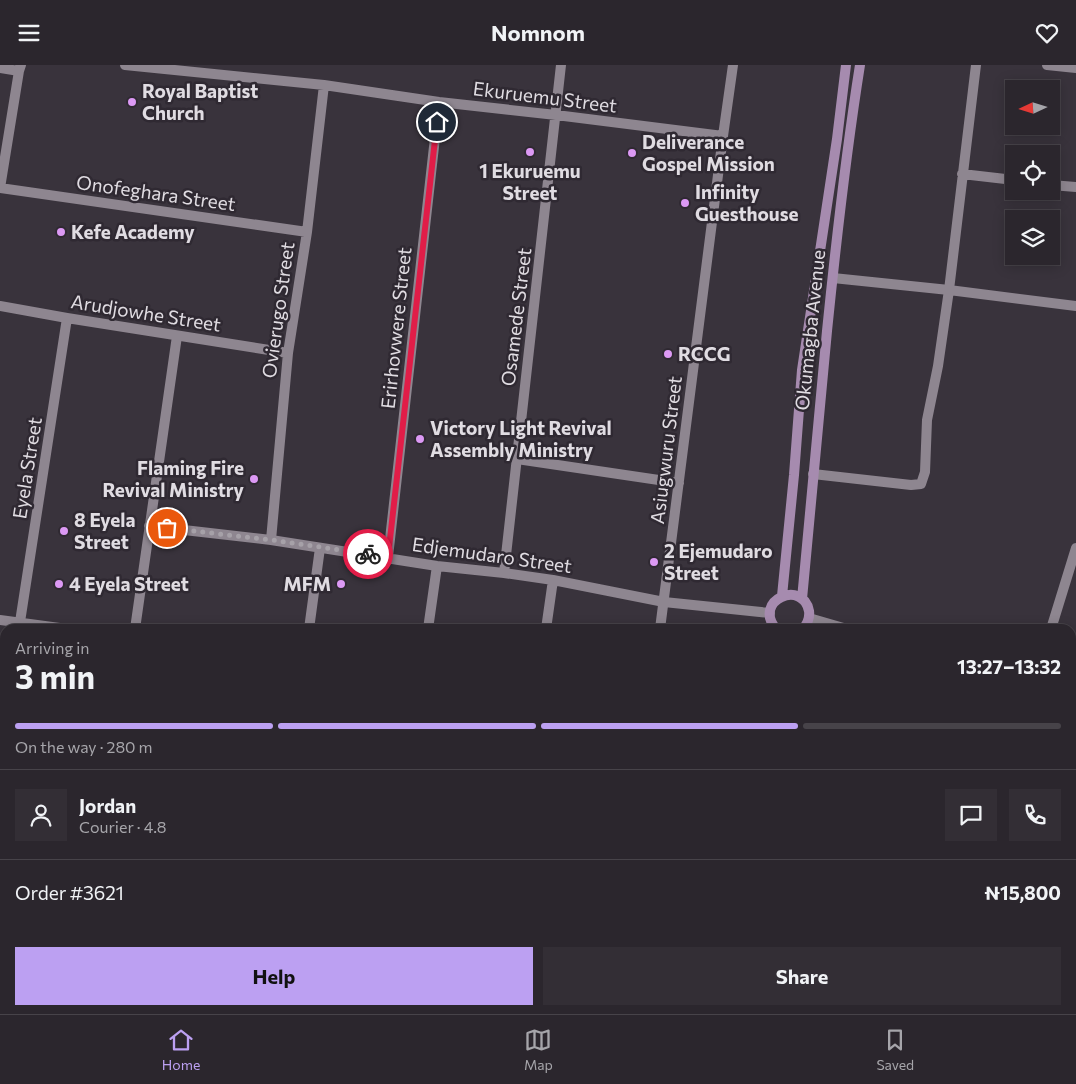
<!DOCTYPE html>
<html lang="en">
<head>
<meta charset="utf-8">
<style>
  :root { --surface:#2b262d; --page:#332e35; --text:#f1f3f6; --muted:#a6a5aa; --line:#474349; --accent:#bca0f2 }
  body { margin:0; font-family:Commissioner,sans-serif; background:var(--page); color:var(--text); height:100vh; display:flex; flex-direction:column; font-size:19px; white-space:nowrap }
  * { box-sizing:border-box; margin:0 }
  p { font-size:16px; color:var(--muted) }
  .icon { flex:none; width:28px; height:28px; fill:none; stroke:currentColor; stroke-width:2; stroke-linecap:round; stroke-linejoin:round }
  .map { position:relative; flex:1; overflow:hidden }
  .sheet { position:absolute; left:0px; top:559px; width:1076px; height:391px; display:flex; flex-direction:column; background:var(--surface); border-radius:15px 15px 0 0; box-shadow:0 2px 12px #0003,0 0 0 1px var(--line) }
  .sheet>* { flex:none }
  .needle { width:32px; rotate:266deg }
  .controls { position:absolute; left:1005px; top:15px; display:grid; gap:10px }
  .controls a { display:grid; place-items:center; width:55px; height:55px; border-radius:0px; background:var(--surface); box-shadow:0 2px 12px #0003,0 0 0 1px var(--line); font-size:25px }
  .pin { position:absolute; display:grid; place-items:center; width:42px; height:42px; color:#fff; margin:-21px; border:2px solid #fff; border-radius:50%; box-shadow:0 1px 5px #0007 }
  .courier { position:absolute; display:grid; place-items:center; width:50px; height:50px; margin:-25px; border:4px solid #e11d48; border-radius:50%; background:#fff; color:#222; box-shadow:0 1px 6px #0007 }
  .summary em { font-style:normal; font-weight:700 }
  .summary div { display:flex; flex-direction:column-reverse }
  .summary { display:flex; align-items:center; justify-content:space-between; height:85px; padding:0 15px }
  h1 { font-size:32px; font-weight:700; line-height:38px }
  .bar { display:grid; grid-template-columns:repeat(4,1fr); gap:8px 5px; align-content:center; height:60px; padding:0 15px }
  .bar i { height:6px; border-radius:4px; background:var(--line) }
  .bar .current { background:var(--accent) }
  .bar p { grid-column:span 4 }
  .line { display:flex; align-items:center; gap:12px; padding:0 15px; border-top:1px solid var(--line) }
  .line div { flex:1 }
  .round { display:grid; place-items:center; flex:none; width:52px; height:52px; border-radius:0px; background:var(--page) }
  .cta { display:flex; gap:10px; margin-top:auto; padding:10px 15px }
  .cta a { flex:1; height:58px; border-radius:0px; background:var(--accent); color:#111; font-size:20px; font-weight:700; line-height:58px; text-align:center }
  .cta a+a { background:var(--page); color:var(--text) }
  header { display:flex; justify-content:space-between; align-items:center; height:65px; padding:0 15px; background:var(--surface); font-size:22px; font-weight:700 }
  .tabs { display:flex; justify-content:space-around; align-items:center; height:70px; border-top:1px solid var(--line); background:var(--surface); font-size:14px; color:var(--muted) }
  .tabs a { display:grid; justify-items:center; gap:2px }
  .tabs .current { color:var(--accent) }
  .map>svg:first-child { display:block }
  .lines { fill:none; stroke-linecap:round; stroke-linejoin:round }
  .street { stroke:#8e8690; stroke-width:10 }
  .secondary { stroke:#a68baf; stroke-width:10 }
  .done { stroke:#a6a1a8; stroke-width:5; stroke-dasharray:0 9 }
  .route { stroke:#e11d48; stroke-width:6 }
  .poi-dot { fill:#dc99f4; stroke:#2f2932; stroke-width:2 }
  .labels { text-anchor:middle; stroke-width:5; stroke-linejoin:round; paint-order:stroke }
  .poi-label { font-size:19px; font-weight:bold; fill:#e0dce2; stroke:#2f2932; text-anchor:start }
  .street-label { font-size:19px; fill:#e0dce2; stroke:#2f2932 }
</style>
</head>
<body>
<header><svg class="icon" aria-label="menu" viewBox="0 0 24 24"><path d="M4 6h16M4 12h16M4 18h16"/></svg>Nomnom<svg class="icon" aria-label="heart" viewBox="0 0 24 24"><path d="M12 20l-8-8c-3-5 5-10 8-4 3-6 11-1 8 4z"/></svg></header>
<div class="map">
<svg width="1076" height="949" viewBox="0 0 1076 949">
  <rect width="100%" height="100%" fill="#39333c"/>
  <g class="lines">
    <path class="street" d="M125 0 324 20 439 37 556 50 723 71
      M1047 0 1076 3
      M0 3 19 6
      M962 109 1014 115
      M1051 120 1076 122
      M0 123 307 167
      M0 123 19 6 21 0
      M833 213 949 225 1076 241
      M0 241 67 253 288 288
      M517 394 679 418
      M813 409 911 420 921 419 925 407 927 355 938 301 949 225 976 0
      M149 461 271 475 437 501 504 508 553 515 664 537 770 548
      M271 475 288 288 307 167 324 20
      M388 492 439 37
      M504 508 561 0
      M809 553 847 564
      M0 555 67 564
      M20 557 67 253
      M135 564 177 271
      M309 564 320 483
      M428 564 437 501
      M546 564 553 515
      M660 564 723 71 733 0
      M1051 564 1076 483
      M0 802 5 798
      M1071 803H1076
      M490 946 508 949
      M372 949 373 945
      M972 949 973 945"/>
    <path class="secondary" d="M782 531 794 410 802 305 837 74 846 0
      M802 534C810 445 818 356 827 266 836 177 846 88 860 0
      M776 564C752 535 803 514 809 546 810 553 808 558 803 564
      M0 835 5 841
      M88 945 91 949
      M722 949 723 945
      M741 949 742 945"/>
  </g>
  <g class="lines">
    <path class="done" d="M167 463 272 475 368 489"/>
    <path class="route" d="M368 489 388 492 437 57"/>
  </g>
  <g class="poi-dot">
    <circle cx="132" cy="37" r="5"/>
    <circle cx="530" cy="87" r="5"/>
    <circle cx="632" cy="88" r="5"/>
    <circle cx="685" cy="138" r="5"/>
    <circle cx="61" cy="167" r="5"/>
    <circle cx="668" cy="289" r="5"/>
    <circle cx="420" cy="374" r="5"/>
    <circle cx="254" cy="414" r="5"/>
    <circle cx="64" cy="466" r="5"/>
    <circle cx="654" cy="497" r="5"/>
    <circle cx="59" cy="519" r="5"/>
    <circle cx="341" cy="519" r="5"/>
  </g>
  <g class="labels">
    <g class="poi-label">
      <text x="142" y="33">Royal Baptist<tspan x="142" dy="22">Church</tspan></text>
      <text x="642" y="84">Deliverance<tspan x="642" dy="22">Gospel Mission</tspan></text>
      <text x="530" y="113" text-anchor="middle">1 Ekuruemu<tspan x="530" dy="22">Street</tspan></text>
      <text x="695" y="134">Infinity<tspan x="695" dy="22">Guesthouse</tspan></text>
      <text x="71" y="174">Kefe Academy</text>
      <text x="678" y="296">RCCG</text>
      <text x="430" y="370">Victory Light Revival<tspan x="430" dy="22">Assembly Ministry</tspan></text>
      <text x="244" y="410" text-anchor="end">Flaming Fire<tspan x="244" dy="22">Revival Ministry</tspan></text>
      <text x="74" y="462">8 Eyela<tspan x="74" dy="22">Street</tspan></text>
      <text x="664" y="493">2 Ejemudaro<tspan x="664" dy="22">Street</tspan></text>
      <text x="69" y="526">4 Eyela Street</text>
      <text x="331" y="526" text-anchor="end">MFM</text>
    </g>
    <g class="street-label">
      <text transform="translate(545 32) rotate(7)" y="7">Ekuruemu Street</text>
      <text transform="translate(156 128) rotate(8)" y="7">Onofeghara Street</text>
      <text transform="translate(278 245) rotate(-82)" y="7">Ovierugo Street</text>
      <text transform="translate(146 248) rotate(9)" y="7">Arudjowhe Street</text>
      <text transform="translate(516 252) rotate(-83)" y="7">Osamede Street</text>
      <text transform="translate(396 263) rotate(-84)" y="7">Erirhovwere Street</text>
      <text transform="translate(810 265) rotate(-84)" y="7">Okumagba Avenue</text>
      <text transform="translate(666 385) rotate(-83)" y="7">Asiugwuru Street</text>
      <text transform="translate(27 403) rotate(-81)" y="7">Eyela Street</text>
      <text transform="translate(492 490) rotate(8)" y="7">Edjemudaro Street</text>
    </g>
  </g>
</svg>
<div class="controls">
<a><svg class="needle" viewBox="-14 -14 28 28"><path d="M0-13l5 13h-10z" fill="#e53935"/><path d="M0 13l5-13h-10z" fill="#a6a5aa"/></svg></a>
<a><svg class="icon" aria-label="locate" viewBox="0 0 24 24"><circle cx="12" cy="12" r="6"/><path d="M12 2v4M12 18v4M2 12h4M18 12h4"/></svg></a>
<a><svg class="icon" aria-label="layers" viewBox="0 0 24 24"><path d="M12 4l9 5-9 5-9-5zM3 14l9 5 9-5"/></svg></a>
</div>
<div class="pin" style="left:167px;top:463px;background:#ea580c"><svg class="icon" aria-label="bag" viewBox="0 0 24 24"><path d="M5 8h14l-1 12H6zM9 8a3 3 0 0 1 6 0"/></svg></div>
<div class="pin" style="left:437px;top:57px;background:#1f2937"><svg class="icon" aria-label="home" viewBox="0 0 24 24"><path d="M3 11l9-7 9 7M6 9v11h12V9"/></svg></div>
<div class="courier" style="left:368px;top:489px"><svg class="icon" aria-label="bike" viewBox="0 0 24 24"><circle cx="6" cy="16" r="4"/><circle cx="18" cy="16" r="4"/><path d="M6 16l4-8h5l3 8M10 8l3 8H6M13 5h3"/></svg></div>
<section class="sheet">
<div class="summary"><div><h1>3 min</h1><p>Arriving in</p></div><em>13:27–13:32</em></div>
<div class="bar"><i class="current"></i><i class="current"></i><i class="current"></i><i></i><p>On the way · 280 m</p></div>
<div class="line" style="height:90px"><a class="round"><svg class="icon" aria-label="person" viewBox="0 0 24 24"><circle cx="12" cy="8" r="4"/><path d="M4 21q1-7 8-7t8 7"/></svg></a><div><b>Jordan</b><p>Courier · 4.8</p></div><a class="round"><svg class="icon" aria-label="chat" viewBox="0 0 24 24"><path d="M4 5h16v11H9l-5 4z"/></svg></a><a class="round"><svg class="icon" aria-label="phone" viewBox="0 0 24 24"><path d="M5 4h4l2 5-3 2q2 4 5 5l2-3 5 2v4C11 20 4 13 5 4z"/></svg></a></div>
<div class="line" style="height:65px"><div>Order #3621</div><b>₦15,800</b></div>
<div class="cta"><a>Help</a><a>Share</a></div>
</section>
</div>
<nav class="tabs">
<a class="current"><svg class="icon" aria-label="home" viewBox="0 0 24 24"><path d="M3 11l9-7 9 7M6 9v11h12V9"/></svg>Home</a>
<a><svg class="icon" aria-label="map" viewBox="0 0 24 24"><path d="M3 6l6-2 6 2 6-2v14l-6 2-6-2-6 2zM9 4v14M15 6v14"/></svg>Map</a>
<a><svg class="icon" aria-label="saved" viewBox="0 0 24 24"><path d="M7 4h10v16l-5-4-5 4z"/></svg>Saved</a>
</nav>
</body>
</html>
